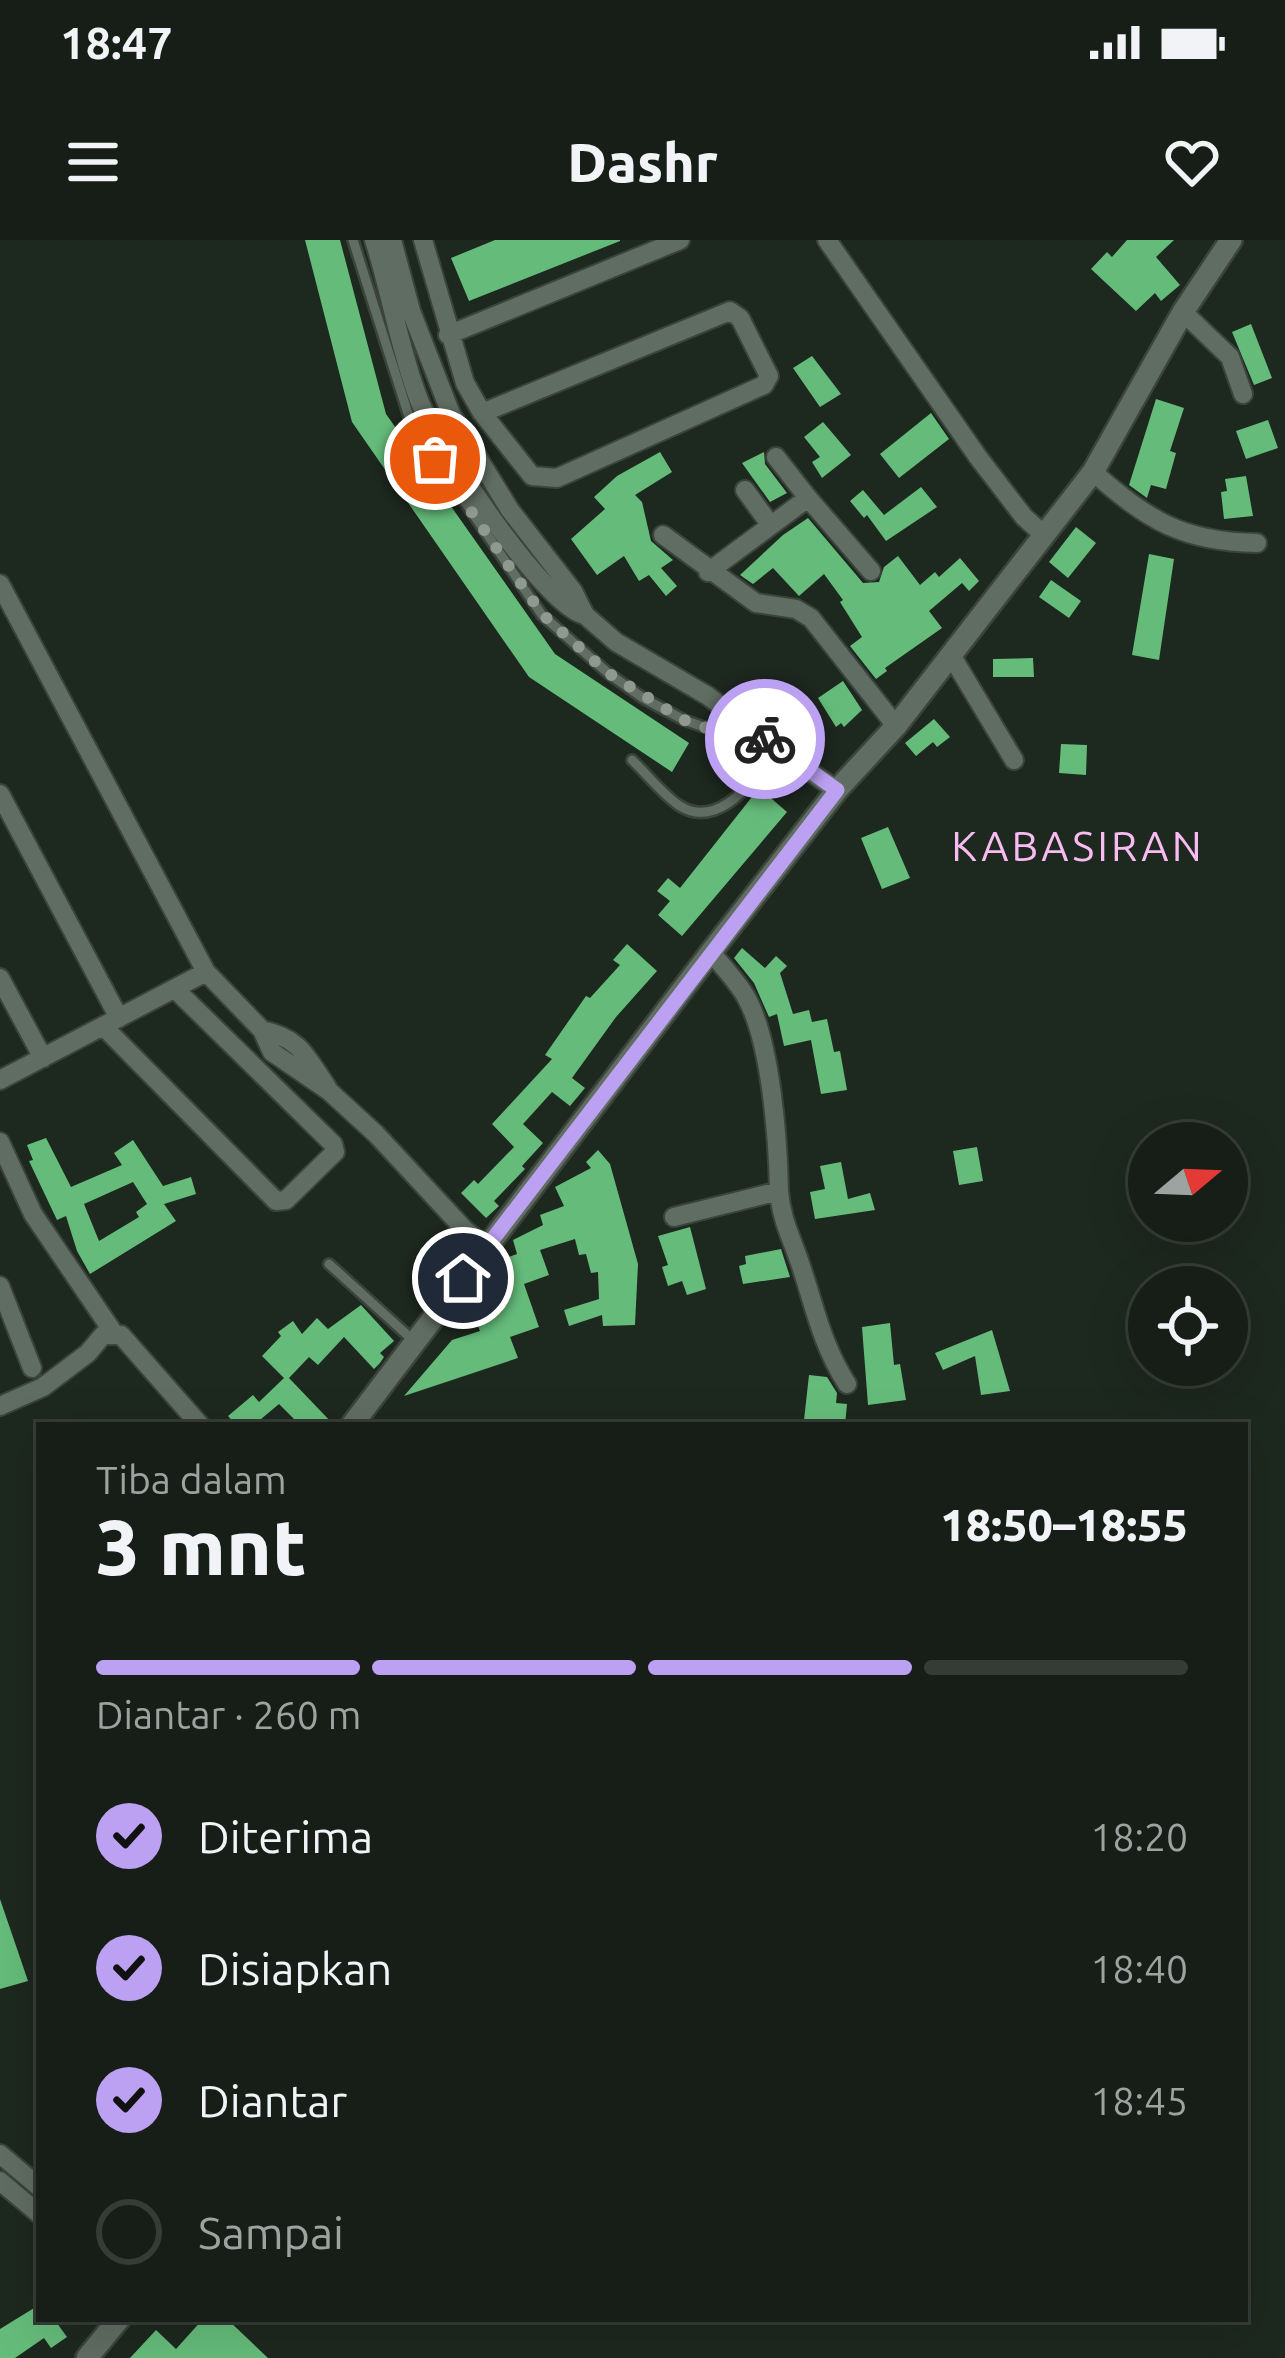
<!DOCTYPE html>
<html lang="id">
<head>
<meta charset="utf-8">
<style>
  :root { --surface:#161e17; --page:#232b24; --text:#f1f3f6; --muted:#9ea2a1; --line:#353c36; --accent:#bca0f2 }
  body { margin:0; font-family:Ubuntu,sans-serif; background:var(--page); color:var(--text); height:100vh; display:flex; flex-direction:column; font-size:45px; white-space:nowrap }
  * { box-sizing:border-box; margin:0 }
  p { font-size:39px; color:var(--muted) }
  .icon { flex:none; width:66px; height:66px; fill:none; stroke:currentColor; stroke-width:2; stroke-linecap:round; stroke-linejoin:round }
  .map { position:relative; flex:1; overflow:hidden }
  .sheet { position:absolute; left:36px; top:1182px; width:1212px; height:900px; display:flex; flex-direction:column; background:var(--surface); border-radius:0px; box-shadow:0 12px 48px #0002,0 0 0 3px var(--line) }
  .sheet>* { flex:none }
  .needle { width:78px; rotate:71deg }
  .fabs { position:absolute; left:1128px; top:882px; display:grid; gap:24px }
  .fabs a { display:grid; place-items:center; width:120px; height:120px; border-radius:50%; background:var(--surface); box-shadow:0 12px 48px #0002,0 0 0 3px var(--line); font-size:60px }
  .pin { position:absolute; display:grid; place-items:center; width:102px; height:102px; color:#fff; margin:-51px; border:6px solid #fff; border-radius:50%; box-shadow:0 3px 12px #0007 }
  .courier { position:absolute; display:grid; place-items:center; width:120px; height:120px; margin:-60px; border:9px solid #bca0f2; border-radius:50%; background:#fff; color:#222; box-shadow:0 3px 15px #0007 }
  .headline em { font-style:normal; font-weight:800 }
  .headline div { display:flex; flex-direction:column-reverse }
  .headline { display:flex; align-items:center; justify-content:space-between; height:204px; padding:0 60px }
  h1 { font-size:78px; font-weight:800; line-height:90px }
  .bar { display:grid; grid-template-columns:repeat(4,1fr); gap:18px 12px; align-content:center; height:144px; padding:0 60px }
  .bar i { height:15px; border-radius:9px; background:var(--line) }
  .bar .active { background:var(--accent) }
  .bar p { grid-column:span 4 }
  ol { padding:0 60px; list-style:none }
  li { display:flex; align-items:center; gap:36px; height:132px }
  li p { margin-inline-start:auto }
  li .icon { padding:12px; border-radius:50%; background:var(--accent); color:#111; stroke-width:4 }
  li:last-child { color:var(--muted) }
  li i { width:66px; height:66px; border:6px solid var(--line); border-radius:50% }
  .status { display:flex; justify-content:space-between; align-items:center; height:84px; padding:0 60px; background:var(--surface); direction:ltr }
  .status svg { height:33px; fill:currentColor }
  header { display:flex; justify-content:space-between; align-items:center; height:156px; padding:0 60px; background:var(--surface); font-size:54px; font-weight:800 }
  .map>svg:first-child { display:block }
  .building { fill:#65bc7a; fill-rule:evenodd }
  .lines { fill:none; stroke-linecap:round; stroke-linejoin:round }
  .service-casing { stroke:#3b443c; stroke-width:14 }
  .minor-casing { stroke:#3b443c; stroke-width:22 }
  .tertiary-casing { stroke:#3b443c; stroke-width:26 }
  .service { stroke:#606d62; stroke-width:9 }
  .minor { stroke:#606d62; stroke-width:18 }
  .tertiary { stroke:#606d62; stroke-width:21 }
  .done { stroke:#909991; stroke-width:12; stroke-dasharray:0 21.6 }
  .route { stroke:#bca0f2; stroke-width:15 }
  .labels { text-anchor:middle; stroke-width:12; stroke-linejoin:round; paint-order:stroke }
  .quarter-label { font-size:42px; letter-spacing:3px; fill:#f9bbf2; stroke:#1d281f }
</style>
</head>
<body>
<div class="status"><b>18:47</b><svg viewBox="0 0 49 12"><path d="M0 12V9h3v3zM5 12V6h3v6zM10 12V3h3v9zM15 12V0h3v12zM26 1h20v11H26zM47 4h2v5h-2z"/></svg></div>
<header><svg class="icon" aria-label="menu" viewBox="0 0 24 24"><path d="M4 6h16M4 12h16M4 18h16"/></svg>Dashr<svg class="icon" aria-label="heart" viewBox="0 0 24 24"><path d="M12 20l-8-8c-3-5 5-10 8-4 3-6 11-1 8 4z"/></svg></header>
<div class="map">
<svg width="1285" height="2118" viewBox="0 0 1285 2118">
  <rect width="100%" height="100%" fill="#1d281f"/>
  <path class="building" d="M305 0H340L386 174 555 414 689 503 672 532 529 437 352 182Z
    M495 0H620V1L469 61 451 18Z
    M1127 0H1174L1156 17 1180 45 1161 61 1155 53 1136 71 1091 29 1107 12 1112 17Z
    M1251 84 1272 138 1254 145 1232 92Z
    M812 116 841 154 820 167 793 128Z
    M1156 159 1184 168 1170 211 1176 213 1166 249 1151 245 1147 258 1129 245Z
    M931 173 949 199 899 238 880 214Z
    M1268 180 1278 208 1246 219 1236 191Z
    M823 182 851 215 822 238 812 222 820 217 804 197Z
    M660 212 672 232 635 255 642 262 651 301 673 320 661 328 677 346 666 356 649 335 639 341 624 316 597 335 571 299 605 269 594 257 617 236Z
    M764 212 765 224 787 253 770 262 742 223Z
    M1246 236 1253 276 1224 279 1221 252 1227 251 1225 239Z
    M921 247 937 267 886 301 867 275 864 278 850 261 863 250 884 275Z
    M808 278 863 343 879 342 884 327 898 316 920 345 935 332 939 337 960 318 979 341 969 351 962 343 929 371 942 388 885 428 887 431 876 439 850 406 862 397 840 362 843 360 824 334 799 356 773 328 753 344 740 335 783 295Z
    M1076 287 1096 303 1068 338 1049 322Z
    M1149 314 1174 319 1159 420 1132 415Z
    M1051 340 1081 361 1069 378 1039 357Z
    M1033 418 1034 437H993V419Z
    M843 441 862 470 844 487 841 483 836 487 818 458Z
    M934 479 950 497 937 507 933 502 916 516 905 503Z
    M1061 504 1087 505 1086 535 1059 533Z
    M759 548 787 572 682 696 658 675 670 661 657 651 668 638 680 648Z
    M888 587 910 638 882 649 861 598Z
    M627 704 657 731 616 777 572 838 585 848 570 866 552 852 523 884 543 903 522 926 525 929 494 961 499 966 486 978 461 953 474 940 478 944 514 907 492 884 552 819 545 815 586 756 590 758 620 725 613 720Z
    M742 708 765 728 776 716 787 726 780 733 793 774 809 770 812 782 827 779 834 812 840 811 847 850 821 854 811 800 784 806 777 774 769 777 754 743 734 718Z
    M46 898 71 947 122 925 114 913 133 900 163 946 191 937 196 954 164 964 176 981 90 1034 77 1011 66 976 57 980 29 921 33 920 27 905ZM133 942 147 964 136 972 139 977 99 1001 84 964Z
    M977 907 983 941 959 945 953 911Z
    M598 910 610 924 638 1024 635 1085 603 1086 602 1075 569 1086 564 1070 599 1059 598 1032 591 1033 586 1014 579 1015 575 999 540 1010 549 1035 524 1044 539 1087 510 1097 518 1118 404 1156 452 1100 480 1091 474 1075 482 1072 475 1049 505 1040 498 1021 517 1014 513 1000 543 985 540 975 564 966 555 947 591 928 586 922Z
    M841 922 848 959 870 953 875 970 815 979 810 952 825 949 820 926Z
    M690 987 706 1049 687 1055 682 1041 668 1046 662 1027 668 1025 658 996Z
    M781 1009 790 1037 743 1044 739 1026 746 1024 745 1016Z
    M361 1065 394 1101 380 1113 384 1117 380 1123 374 1129 344 1097 318 1125 309 1117 289 1138 334 1185H300L279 1164 254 1185H236L228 1176 253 1155 259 1162 284 1138 262 1116 281 1096 278 1092 293 1081 302 1094 317 1078 328 1089Z
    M890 1083 894 1125 900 1124 906 1160 868 1165 862 1087Z
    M992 1090 1010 1151 981 1155 975 1116 943 1130 935 1113Z
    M809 1135 827 1137 837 1153 836 1163 847 1164 845 1185 804 1180Z
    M0 1659 28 1741 0 1749Z
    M39 2065V2079H54L67 2097 51 2108 44 2098 15 2118H0V2089Z
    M203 2079H227L268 2118H130L156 2090 176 2109Z"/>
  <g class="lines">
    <g class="service-casing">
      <path id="service" d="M353 0 411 183 542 375 608 433 643 458 684 480 718 492 743 487
        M632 520C647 534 663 555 680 566 720 591 756 536 779 511
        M329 1024 415 1102"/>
    </g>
    <g class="minor-casing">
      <path id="minor" d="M374 0C391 53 399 108 419 160 435 201 546 368 585 375
        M392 0 411 71 451 174 510 270 573 351 585 375 616 402 708 456 779 511 837 550
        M423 0 465 143 482 173 532 236 557 238 764 145 769 136 740 78 730 71 482 173
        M827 0 978 217 1024 277 1044 295
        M1183 72 1230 117 1243 154
        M448 95 680 0
        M1093 232C1148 280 1182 302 1257 303
        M745 250 769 283
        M808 258 871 331
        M663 295 756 363 796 369 811 378 896 486
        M708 332 808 258 776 217
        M0 344 206 732 262 790 272 812 329 851 376 894 465 990 487 1007
        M951 415 1014 520
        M0 554 119 778
        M711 712C722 726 737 741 746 757 771 801 778 900 779 951
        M0 738 43 818
        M103 786 276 961 286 960 335 912 333 904 175 749
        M262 790C300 798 306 816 327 847
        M0 840 206 732
        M0 902 33 974 113 1092
        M674 977 779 951C781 979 792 999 801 1026 815 1068 822 1105 847 1144
        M0 1046 32 1128
        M0 1166 43 1147 88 1113 103 1095H121L200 1185
        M0 1914 39 1947
        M0 1941 39 1974"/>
    </g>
    <g class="tertiary-casing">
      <path id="tertiary" d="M352 1185 711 712 837 550 896 486 1093 232 1183 72 1231 0
        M87 2118 119 2079"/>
    </g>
    <use href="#service" class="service"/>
    <use href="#minor" class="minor"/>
    <use href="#tertiary" class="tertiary"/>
  </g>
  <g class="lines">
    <path class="done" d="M435 219 542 374 608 433 684 480 718 492 748 485 765 499"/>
    <path class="route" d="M463 1038 837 550 765 499"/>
  </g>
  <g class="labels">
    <g class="quarter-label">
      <text x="1078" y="621">KABASIRAN</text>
    </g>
  </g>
</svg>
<div class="fabs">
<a><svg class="needle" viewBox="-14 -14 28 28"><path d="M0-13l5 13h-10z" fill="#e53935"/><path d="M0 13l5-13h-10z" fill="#9ea2a1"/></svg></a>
<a><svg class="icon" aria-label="locate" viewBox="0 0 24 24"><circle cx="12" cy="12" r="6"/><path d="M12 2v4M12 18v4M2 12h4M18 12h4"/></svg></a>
</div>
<div class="pin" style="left:435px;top:219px;background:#ea580c"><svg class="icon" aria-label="bag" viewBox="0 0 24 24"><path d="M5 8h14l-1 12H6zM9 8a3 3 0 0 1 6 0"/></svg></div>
<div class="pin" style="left:463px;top:1038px;background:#1f2937"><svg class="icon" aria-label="home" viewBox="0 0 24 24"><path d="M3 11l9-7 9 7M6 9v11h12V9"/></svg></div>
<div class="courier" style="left:765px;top:499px"><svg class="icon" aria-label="bike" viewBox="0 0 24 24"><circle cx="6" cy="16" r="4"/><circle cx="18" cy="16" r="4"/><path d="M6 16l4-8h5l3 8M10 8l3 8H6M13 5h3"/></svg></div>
<section class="sheet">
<div class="headline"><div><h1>3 mnt</h1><p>Tiba dalam</p></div><em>18:50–18:55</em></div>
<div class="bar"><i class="active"></i><i class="active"></i><i class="active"></i><i></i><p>Diantar · 260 m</p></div>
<ol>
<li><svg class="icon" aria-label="check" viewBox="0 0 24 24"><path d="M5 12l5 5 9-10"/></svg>Diterima<p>18:20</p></li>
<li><svg class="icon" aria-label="check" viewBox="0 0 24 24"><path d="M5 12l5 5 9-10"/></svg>Disiapkan<p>18:40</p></li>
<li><svg class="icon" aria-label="check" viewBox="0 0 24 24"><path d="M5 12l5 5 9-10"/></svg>Diantar<p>18:45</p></li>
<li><i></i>Sampai</li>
</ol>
</section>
</div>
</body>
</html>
